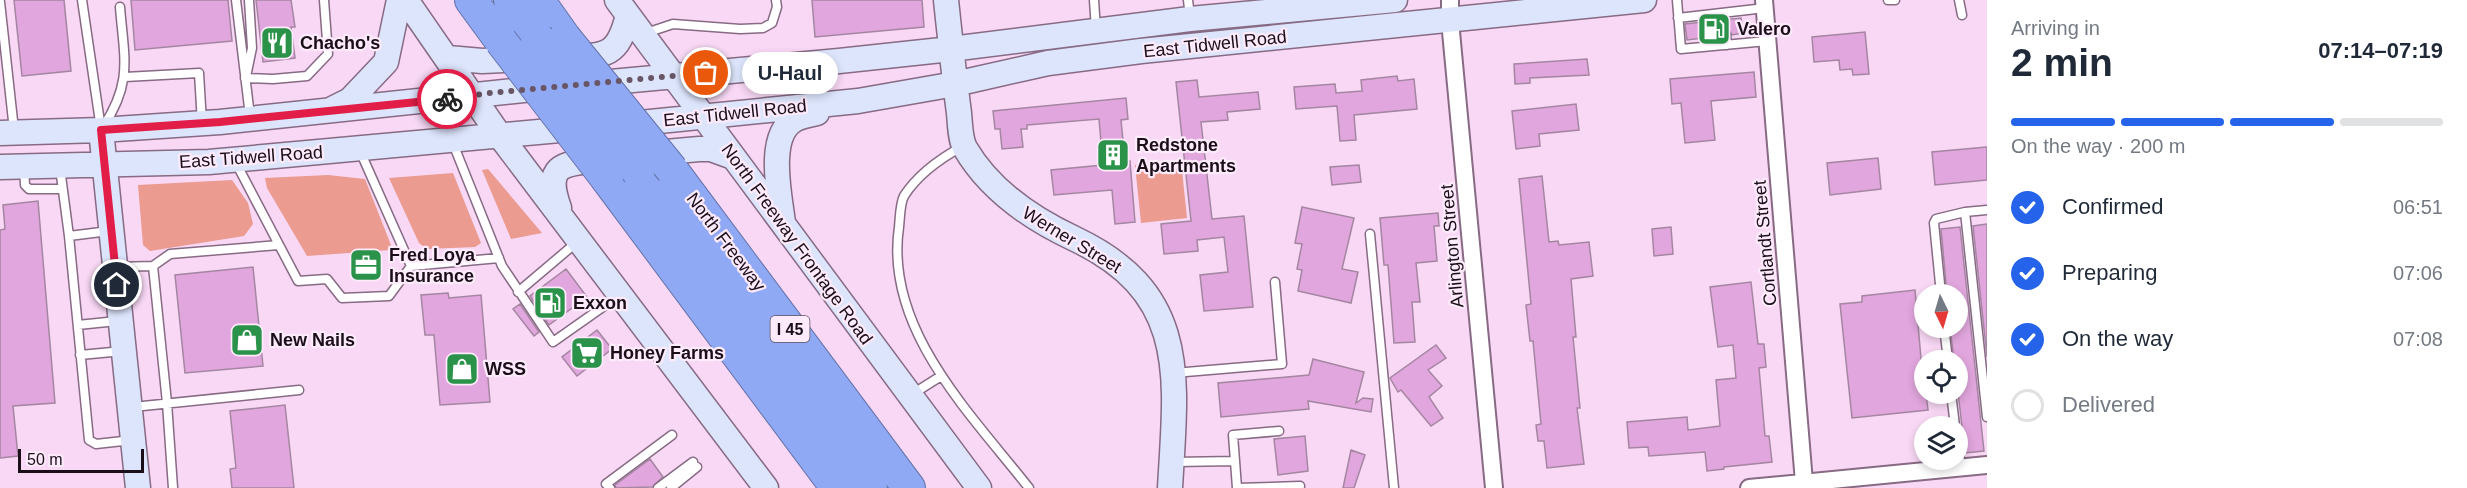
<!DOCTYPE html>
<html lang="en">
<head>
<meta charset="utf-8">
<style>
  :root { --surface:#fff; --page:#f2f2f3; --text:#1f2937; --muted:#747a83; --line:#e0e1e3; --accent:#2563eb }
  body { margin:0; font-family:Helvetica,sans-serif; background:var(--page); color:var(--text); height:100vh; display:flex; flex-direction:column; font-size:22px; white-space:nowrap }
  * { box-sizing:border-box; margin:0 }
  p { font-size:20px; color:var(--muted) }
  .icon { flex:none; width:33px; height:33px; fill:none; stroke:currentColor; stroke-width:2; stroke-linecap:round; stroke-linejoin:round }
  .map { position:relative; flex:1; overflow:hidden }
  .details { display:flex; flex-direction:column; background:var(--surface); width:480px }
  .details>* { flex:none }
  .needle { width:39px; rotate:175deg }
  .fabs { position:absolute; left:1914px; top:284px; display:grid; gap:12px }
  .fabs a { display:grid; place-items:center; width:54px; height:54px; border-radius:50%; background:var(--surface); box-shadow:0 3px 9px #0003; font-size:30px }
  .scale { position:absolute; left:18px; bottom:15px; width:126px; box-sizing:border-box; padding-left:6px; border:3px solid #1a0f19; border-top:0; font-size:16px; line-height:21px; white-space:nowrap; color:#1a0f19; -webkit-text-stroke:4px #fdeafb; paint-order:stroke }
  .pin { position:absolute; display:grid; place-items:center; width:51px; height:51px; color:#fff; margin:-26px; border:3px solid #fff; border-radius:50%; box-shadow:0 2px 6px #0007 }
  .courier { position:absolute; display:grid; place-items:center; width:60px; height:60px; margin:-30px; border:4px solid #e11d48; border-radius:50%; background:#fff; color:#222; box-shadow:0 2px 8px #0007 }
  .bubble { position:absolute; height:42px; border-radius:21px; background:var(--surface); box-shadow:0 3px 9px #0003; font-size:20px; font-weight:700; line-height:42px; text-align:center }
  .headline em { font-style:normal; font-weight:700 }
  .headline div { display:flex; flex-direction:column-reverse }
  .headline { display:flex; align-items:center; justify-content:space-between; height:102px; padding:0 24px }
  h1 { font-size:39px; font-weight:700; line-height:45px }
  .bar { display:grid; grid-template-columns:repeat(4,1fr); gap:9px 6px; align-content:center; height:72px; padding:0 24px }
  .bar i { height:8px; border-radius:4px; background:var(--line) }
  .bar .current { background:var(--accent) }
  .bar p { grid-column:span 4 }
  ol { padding:0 24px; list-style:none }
  li { display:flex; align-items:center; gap:18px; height:66px }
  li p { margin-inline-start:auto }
  li .icon { padding:6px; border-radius:50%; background:var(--accent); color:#fff; stroke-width:4 }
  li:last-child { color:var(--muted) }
  li i { width:33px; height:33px; border:3px solid var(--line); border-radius:50% }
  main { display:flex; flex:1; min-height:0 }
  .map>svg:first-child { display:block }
  .green { fill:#eb9b8f }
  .building { fill:#e1a6dd; stroke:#a486a1; stroke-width:1.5 }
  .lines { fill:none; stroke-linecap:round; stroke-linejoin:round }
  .lane-casing { stroke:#876a84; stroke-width:11 }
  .street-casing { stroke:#876a84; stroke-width:20 }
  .secondary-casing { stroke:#876a84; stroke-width:27 }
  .highway-casing { stroke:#6673a8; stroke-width:34 }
  .lane { stroke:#fff; stroke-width:8 }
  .street { stroke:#fff; stroke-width:16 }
  .secondary { stroke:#dde5fc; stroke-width:24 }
  .highway { stroke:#8fa9f5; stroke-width:32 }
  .highway-bridge-casing { stroke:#6673a8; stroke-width:34; stroke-linecap:butt }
  .highway-bridge { stroke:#8fa9f5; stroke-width:32 }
  .done { stroke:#685566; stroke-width:6; stroke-dasharray:0 10.8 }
  .route { stroke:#e11d48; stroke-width:8 }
  .labels { text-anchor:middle; stroke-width:4.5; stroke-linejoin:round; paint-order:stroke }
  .shield { fill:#fdeafb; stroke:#5e515d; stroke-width:1.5 }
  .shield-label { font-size:16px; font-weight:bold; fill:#1a0f19 }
  .poi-label { font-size:18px; font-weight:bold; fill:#1a0f19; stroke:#fdeafb; text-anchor:start }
  .street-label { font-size:18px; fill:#1a0f19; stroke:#fdeafb }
</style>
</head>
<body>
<main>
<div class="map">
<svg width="1987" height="488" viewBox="0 0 1987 488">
  <rect width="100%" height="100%" fill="#f8d8f5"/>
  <path class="green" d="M1181 161 1187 218 1141 223 1135 165Z
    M488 169 542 233 511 239 482 170Z
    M453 173 481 243 475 247 427 249 419 243 389 178Z
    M328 175 365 179 391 245 390 250 307 256 267 188 265 178Z
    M232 180 248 203 253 224 244 236 150 251 143 245 138 185Z"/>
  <path class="building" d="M14 0H64L71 71 22 76Z
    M131 0H228L232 41 135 50Z
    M256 0H291L295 27H291L295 58 263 62Z
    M812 0H922L924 27 815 37Z
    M1741 18 1743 33 1732 35 1729 30 1725 29 1720 32V36L1687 40 1685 24Z
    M1865 32 1869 74 1853 75 1852 69 1840 70 1839 60 1814 62 1812 37Z
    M1587 59 1589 75 1530 78V83L1515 84 1514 64Z
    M1754 72 1756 97 1711 101 1715 140 1685 143 1681 103 1672 104 1670 79Z
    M1397 76 1398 81 1414 79 1417 109 1354 115 1356 140 1340 141 1337 106 1296 109 1294 87 1335 84 1336 93 1362 91 1361 80Z
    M1197 80 1199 97 1258 92 1260 109 1227 112 1228 120 1201 122 1212 219 1244 216 1253 307 1204 311 1200 275 1228 272 1224 237 1197 240 1198 251 1164 254 1161 224 1191 221 1176 82Z
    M1126 98 1128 119 1121 120 1125 161H1130L1135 222 1115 224 1112 190 1054 195 1051 170 1103 165 1099 119 1027 125V129H1021L1023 147 1002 149 1000 129H995L993 111Z
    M1576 104 1579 130 1539 134 1540 146 1516 149 1512 111Z
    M1987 147V180L1935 185 1932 152Z
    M1878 158 1881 189 1830 195 1827 163Z
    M1359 165 1361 182 1332 185 1330 167Z
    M1542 176 1549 242 1558 241 1559 245 1589 242 1593 276 1571 279 1576 337H1573L1580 408H1577L1584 464 1547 468 1544 441H1538L1536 425 1541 424 1533 341H1530L1526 305 1531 304 1519 179Z
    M38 201 55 403 13 406 18 456 0 458V230L5 229 3 205Z
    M1302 207 1354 218 1342 269 1358 272 1351 303 1298 291 1302 270 1297 269 1302 244 1295 243Z
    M1438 213 1439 226H1434L1437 261 1416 263 1420 302H1412L1415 342 1394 343 1388 265H1384L1380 218Z
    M1987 224V357L1973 226Z
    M1671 227 1673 254 1654 256 1652 229Z
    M1960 227 1984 451 1965 453 1958 392V360H1954L1950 327H1958V294H1947L1941 229Z
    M376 252 377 275 356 277 354 254Z
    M253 267 263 366 185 373 175 275Z
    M566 269 587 297 549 325 530 296Z
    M1751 282 1758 344H1764L1766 367 1759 368 1765 436H1769L1772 462 1724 467V469L1707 471 1705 452 1649 456 1648 447 1629 448 1627 422 1687 417 1688 430 1720 426 1716 380 1736 378 1733 345 1718 347 1710 287Z
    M1915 290 1924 393H1926L1928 410 1852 418 1840 304 1862 302V296Z
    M448 293 449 298 481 295 490 402 440 405 434 335H425L421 295Z
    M520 304 539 332 534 336 513 309Z
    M597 330 612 349 577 376 562 357Z
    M1436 345 1446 358 1428 370 1442 386 1429 397 1443 418 1431 426 1401 390 1398 392 1390 378Z
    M1313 359 1364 372 1356 403 1363 398 1373 399 1371 412 1308 401 1309 409 1221 417 1218 383 1309 375Z
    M285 405 294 488H232L230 469 236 468 230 411Z
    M1305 436 1308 471 1278 475 1274 439Z
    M1351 450 1365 455 1354 488H1343Z
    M650 459 663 477 652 487 616 488 615 485Z"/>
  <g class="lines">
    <g class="lane-casing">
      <path id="lane" d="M82 0 101 129
        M236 0 250 116
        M1094 0 1096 30
        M1188 0 1190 17
        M1677 0 1681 49 1767 41
        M1888 0H1895
        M1959 0 1962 15
        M0 2 14 130
        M1678 18 1765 8
        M646 33 673 24 740 29 763 28 772 23 777 7 776 0
        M1726 35 1727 45
        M247 72 252 48 249 0
        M125 77 199 73 202 123
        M245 78 273 79 307 76 328 54 324 0
        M103 127C133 82 124 58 120 7
        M452 141 502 266 553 342 617 297
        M963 146C941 158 918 174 904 196 900 203 900 218 899 227 884 329 971 414 1029 488
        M360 151 411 266
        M236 163 298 281 327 279 342 298 389 296 411 266 499 258
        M24 167 25 185 29 189H62
        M60 168 69 236
        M1987 210 1965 212 1987 417
        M109 231 69 236 89 440 96 444 132 440
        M1370 234 1394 488
        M153 266 167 403 173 488
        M116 267 153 266 170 254 279 245
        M518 292 577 242
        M1941 294 1934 223 1936 219 1965 212
        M78 325 117 321
        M1944 327 1948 360
        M80 355 123 351
        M1174 373 1282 364 1275 282
        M1951 393 1955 426
        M911 395 941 376
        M133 407 299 390
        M1958 448 1961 468
        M1235 461 1233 435 1279 431
        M1175 462 1235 461 1237 488 1300 486
        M610 488 606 484 672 435
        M658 488 693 462
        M671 488 697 467"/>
    </g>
    <g class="street-casing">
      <path id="street" d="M1450 0V21L1494 488
        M1764 0 1804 482
        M1749 488 1987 465"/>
    </g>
    <g class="secondary-casing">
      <path id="secondary" d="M406 0 500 136 766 488
        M617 0 979 488
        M946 0C950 38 954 75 959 113 960 123 960 139 965 148 990 191 1032 219 1075 239 1191 294 1176 379 1170 488
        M567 57C607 56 618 56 628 15
        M448 58 482 61 529 59
        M589 84 839 61 951 49 1190 19 1395 0
        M332 109 350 100 386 62 399 0
        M620 125 858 101 955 84 1048 63 1141 51 1644 0
        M101 130 138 488
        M0 133 101 130 220 122 552 87
        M644 154 699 149H711L733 157
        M0 167 209 162 582 128
        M559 208C542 160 568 164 606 159
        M783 223C780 197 766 136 794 120 801 116 810 115 817 113"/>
    </g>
    <g class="highway-casing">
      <path id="highway" d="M471 0 501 41
        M510 0 537 37
        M538 0 565 38
        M672 170 909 488
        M638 172 871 488
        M607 179 837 488"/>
    </g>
    <use href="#lane" class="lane"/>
    <use href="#street" class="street"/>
    <use href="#secondary" class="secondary"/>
    <use href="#highway" class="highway"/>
    <g class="highway-bridge-casing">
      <path id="highway-bridge" d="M537 37 638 172
        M565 38 672 170
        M501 41 607 179"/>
    </g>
    <use href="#highway-bridge" class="highway-bridge"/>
  </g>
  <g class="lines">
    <path class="done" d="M447 99 489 93 706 73"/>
    <path class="route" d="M117 285 101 130 220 122 447 99"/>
  </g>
  <defs>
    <g id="fuel-square" transform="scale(1.725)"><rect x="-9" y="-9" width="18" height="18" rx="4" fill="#2a9249" stroke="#fdeafb"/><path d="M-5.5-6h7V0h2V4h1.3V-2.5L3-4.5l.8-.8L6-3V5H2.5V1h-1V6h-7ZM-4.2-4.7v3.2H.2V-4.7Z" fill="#fff"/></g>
    <g id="restaurant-square" transform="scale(1.725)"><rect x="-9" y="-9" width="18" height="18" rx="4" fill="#2a9249" stroke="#fdeafb"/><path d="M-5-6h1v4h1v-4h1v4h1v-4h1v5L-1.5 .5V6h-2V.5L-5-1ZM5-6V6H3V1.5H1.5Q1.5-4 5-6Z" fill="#fff"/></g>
    <g id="building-square" transform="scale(1.725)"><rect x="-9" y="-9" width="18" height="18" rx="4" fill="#2a9249" stroke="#fdeafb"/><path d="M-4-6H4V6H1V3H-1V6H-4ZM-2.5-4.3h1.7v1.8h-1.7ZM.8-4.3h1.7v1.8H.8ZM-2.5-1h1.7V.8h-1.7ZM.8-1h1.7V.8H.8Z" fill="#fff"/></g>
    <g id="office-square" transform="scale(1.725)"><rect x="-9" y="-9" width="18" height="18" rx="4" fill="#2a9249" stroke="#fdeafb"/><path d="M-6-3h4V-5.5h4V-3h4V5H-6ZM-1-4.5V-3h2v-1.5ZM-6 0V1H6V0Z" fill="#fff"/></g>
    <g id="shop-square" transform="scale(1.725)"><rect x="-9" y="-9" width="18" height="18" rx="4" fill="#2a9249" stroke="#fdeafb"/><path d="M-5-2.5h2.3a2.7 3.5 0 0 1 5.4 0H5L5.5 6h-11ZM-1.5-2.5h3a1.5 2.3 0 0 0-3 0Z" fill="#fff"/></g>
    <g id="supermarket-square" transform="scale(1.725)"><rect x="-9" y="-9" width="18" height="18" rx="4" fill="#2a9249" stroke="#fdeafb"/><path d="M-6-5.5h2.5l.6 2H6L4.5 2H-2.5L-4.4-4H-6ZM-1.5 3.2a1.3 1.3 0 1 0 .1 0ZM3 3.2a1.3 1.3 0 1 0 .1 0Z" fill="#fff"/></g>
  </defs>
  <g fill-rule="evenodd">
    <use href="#fuel-square" x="1714" y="29"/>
    <use href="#restaurant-square" x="277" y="43"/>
    <use href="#building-square" x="1113" y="155"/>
    <use href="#office-square" x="366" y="265"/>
    <use href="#fuel-square" x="550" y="303"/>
    <use href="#shop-square" x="247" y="340"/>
    <use href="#supermarket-square" x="587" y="353"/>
    <use href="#shop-square" x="462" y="369"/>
  </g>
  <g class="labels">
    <rect class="shield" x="770.5" y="316" width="39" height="26" rx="4.5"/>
    <g class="shield-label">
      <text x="790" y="335">I 45</text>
    </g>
    <g class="poi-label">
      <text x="1737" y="35">Valero</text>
      <text x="300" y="49">Chacho's</text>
      <text x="1136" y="151">Redstone<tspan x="1136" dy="21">Apartments</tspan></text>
      <text x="389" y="261">Fred Loya<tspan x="389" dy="21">Insurance</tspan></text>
      <text x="573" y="309">Exxon</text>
      <text x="270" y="346">New Nails</text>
      <text x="610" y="359">Honey Farms</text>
      <text x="485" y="375">WSS</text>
    </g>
    <g class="street-label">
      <text transform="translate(1215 44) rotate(-6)" y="6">East Tidwell Road</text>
      <text transform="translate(735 113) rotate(-6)" y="6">East Tidwell Road</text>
      <text transform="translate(251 157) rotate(-4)" y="6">East Tidwell Road</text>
      <text transform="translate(1072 240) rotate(31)" y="6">Werner Street</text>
      <text transform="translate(726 242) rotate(53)" y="6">North Freeway</text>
      <text transform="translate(1765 243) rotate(-95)" y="6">Cortlandt Street</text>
      <text transform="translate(797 244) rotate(54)" y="6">North Freeway Frontage Road</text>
      <text transform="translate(1452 246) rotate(-95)" y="6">Arlington Street</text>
    </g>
  </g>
</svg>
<div class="fabs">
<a><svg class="needle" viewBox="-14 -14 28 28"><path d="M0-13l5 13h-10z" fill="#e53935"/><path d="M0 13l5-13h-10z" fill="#747a83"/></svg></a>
<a><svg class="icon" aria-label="locate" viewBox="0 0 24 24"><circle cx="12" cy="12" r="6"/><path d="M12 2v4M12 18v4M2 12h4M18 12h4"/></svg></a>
<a><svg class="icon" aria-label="layers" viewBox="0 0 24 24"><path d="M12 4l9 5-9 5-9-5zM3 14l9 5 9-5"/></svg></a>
</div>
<div class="scale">50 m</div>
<div class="pin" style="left:706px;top:73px;background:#ea580c"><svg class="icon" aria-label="bag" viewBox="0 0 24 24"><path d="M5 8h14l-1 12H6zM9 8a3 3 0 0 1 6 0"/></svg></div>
<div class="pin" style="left:117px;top:285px;background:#1f2937"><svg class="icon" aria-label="home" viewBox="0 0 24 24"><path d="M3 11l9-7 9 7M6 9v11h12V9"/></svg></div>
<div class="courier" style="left:447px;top:99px"><svg class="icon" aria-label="bike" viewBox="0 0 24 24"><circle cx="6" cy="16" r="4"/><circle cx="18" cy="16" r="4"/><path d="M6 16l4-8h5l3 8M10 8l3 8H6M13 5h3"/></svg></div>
<div class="bubble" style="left:742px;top:52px;width:96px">U-Haul</div>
</div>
<section class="details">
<div class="headline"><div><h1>2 min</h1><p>Arriving in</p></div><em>07:14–07:19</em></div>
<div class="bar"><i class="current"></i><i class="current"></i><i class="current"></i><i></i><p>On the way · 200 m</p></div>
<ol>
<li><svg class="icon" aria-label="check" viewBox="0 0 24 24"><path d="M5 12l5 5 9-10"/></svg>Confirmed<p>06:51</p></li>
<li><svg class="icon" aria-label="check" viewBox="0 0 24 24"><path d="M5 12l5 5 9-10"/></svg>Preparing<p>07:06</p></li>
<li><svg class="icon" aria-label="check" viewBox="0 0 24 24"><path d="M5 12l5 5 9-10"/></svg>On the way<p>07:08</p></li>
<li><i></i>Delivered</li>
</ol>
</section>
</main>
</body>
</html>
